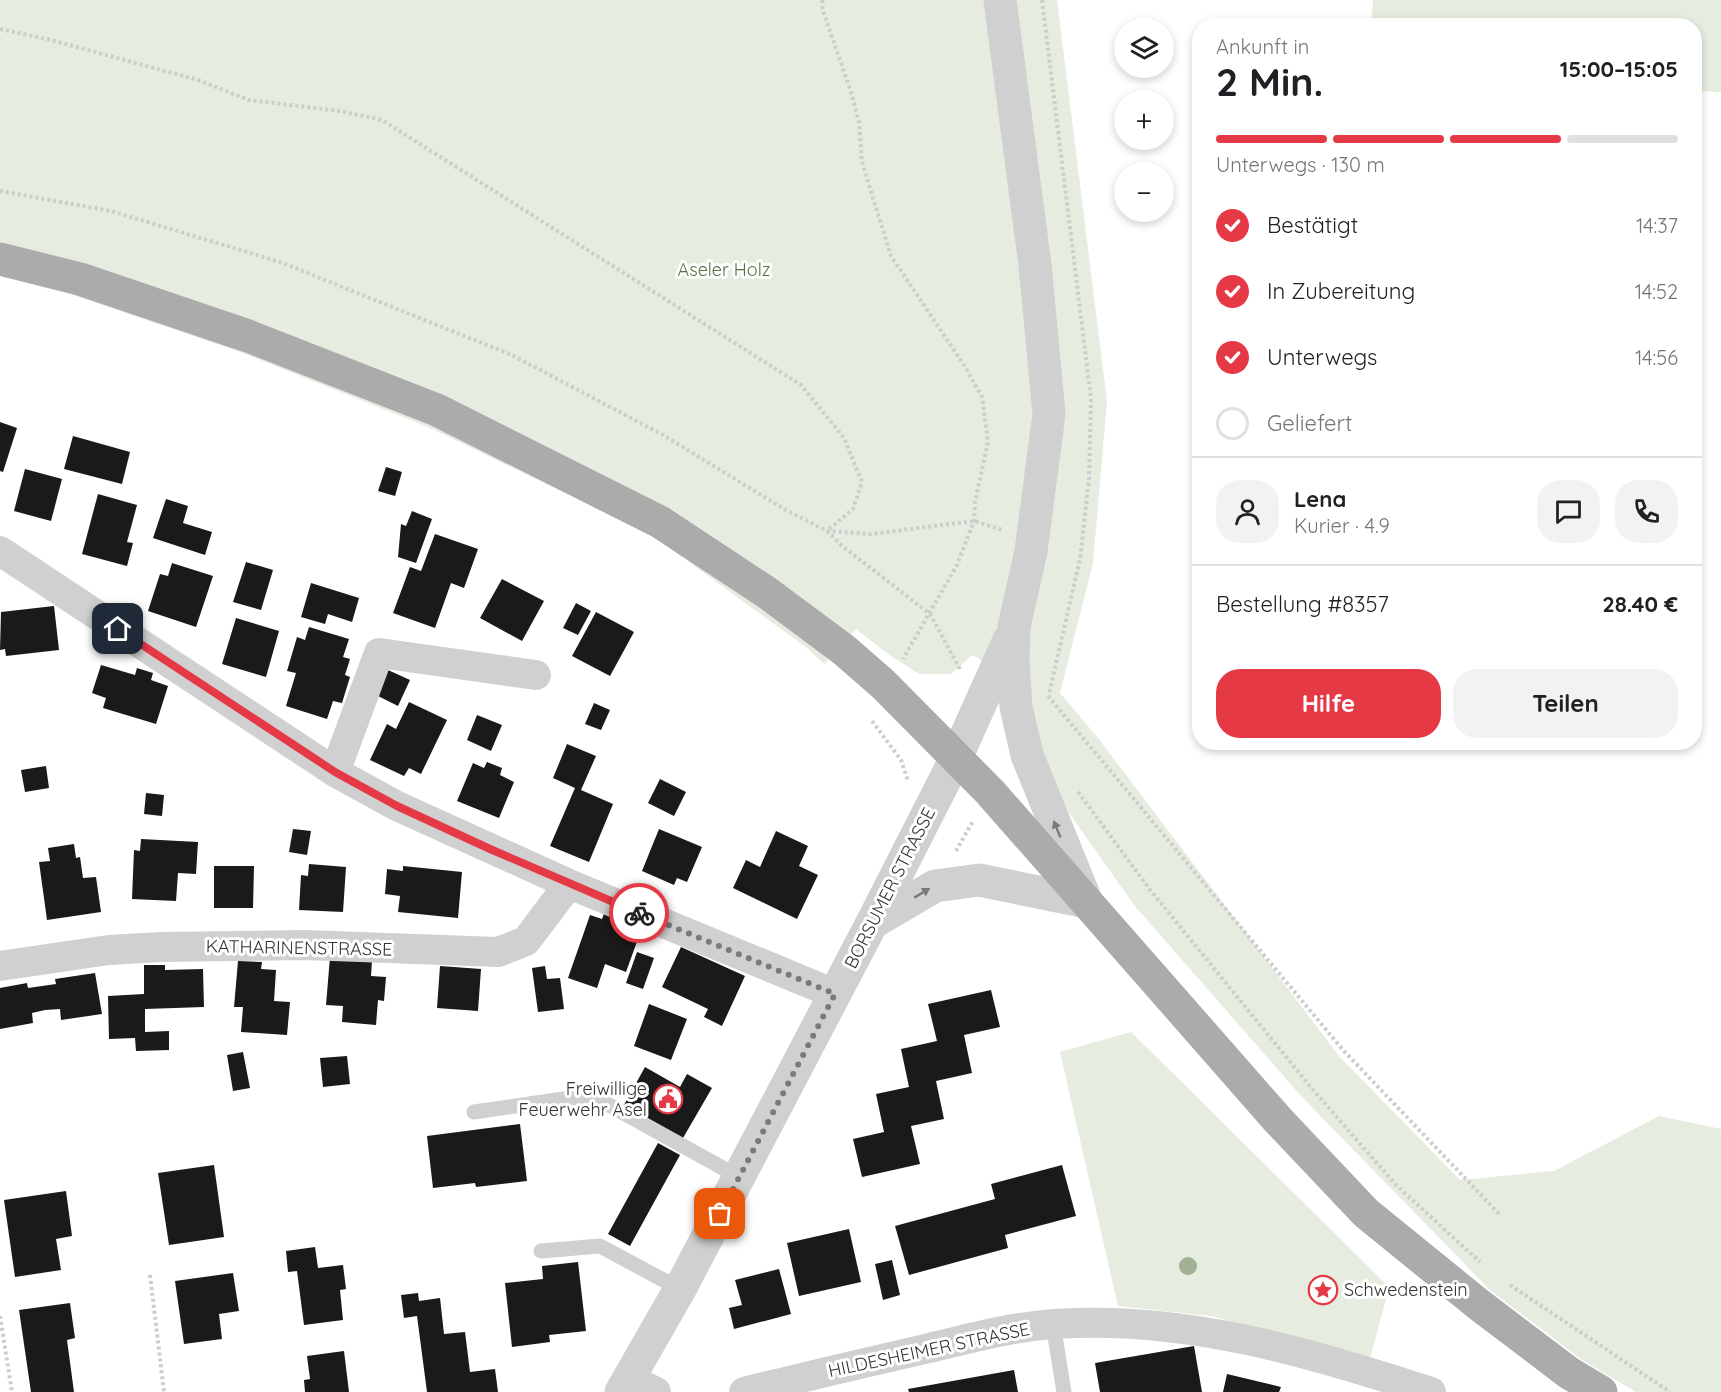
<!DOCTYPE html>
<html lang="de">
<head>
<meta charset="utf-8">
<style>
  :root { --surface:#fff; --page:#f2f2f2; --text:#202124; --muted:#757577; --line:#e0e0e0; --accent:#e63946 }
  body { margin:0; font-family:Quicksand,sans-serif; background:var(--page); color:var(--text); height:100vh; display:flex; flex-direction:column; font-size:22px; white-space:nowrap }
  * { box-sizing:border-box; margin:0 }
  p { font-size:20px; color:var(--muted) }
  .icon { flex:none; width:33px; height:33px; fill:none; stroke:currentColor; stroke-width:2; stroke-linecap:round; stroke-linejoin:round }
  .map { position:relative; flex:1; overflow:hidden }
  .sheet { position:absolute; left:1192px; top:18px; width:510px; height:732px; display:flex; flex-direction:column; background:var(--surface); border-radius:24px; box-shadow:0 3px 9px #0003 }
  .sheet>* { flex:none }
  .fabs { position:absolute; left:1114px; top:18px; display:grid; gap:12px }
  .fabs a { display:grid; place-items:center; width:60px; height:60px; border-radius:50%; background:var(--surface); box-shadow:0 3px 9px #0003; font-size:30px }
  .pin { position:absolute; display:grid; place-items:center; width:51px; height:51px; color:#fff; margin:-26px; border-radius:12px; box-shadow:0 3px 9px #0006 }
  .courier { position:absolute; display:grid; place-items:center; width:60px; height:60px; margin:-30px; border:4px solid #e63946; border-radius:50%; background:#fff; color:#222; box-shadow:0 2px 8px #0007 }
  .head em { font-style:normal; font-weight:700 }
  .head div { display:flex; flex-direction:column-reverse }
  .head { display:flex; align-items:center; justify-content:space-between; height:102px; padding:0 24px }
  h1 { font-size:39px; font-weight:700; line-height:45px }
  .bar { display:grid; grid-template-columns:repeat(4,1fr); gap:9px 6px; align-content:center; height:72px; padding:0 24px }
  .bar i { height:8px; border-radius:4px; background:var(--line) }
  .bar .on { background:var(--accent) }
  .bar p { grid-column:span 4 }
  .line { display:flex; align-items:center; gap:15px; padding:0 24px; border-top:2px solid var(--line) }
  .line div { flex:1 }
  .round { display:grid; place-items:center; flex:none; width:63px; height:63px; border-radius:24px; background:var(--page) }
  ol { padding:0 24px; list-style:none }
  li { display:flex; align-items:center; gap:18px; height:66px }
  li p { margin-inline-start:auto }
  li .icon { padding:6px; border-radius:50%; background:var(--accent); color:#fff; stroke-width:4 }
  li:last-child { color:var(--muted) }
  li i { width:33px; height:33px; border:3px solid var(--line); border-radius:50% }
  .cta { display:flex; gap:12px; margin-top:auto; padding:12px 24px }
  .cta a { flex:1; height:69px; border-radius:24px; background:var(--accent); color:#fff; font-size:24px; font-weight:700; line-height:69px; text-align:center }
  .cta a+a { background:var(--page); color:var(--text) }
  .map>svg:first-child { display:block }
  .green { fill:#e6ecdf }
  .building { fill:#1a1a1a }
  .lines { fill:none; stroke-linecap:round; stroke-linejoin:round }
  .path { stroke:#cdcdcd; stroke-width:4; stroke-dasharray:3 3; stroke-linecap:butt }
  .service { stroke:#d0d0d0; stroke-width:15 }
  .minor { stroke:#d0d0d0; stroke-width:30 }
  .tertiary { stroke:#d0d0d0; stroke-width:33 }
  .primary { stroke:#ababab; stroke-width:33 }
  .tree { fill:#a2b095 }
  .oneway { fill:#7a7a7a }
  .done { stroke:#7a7a7a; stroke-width:6; stroke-dasharray:0 10.8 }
  .route { stroke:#e63946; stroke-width:8 }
  .labels { text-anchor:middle; stroke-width:6; stroke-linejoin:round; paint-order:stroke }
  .park-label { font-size:18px; fill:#56703f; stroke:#fff }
  .street-label { font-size:18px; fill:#333; stroke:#fff }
  .poi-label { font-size:18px; fill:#333; stroke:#fff; text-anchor:end }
</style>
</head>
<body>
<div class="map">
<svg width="1721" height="1392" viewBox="0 0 1721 1392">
  <rect width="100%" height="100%" fill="#fff"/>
  <path class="green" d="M0 0H1057L1107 401 1093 563 1060 693 1098 738 1339 1056 1460 1180 1554 1171 1659 1116 1721 1129V1392H1636L1582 1360 1490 1290 1302 1097 1134 905 1065 807 1035 747 1025 685 972 655 951 674H919L888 654 856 629 824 664 807 648 652 535 428 427 243 353 73 295 0 276Z
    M1373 0H1721V92L1695 91V26L1371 25Z
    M1131 1032 1389 1287 1370 1359 1211 1316 1118 1306 1060 1052Z"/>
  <path class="building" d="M0 422 17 428 3 472 0 471Z
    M73 436 130 452 122 484 64 469Z
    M386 467 402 472 395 496 378 491Z
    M25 469 62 479 51 521 14 511Z
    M98 494 137 505 127 542 133 543 127 566 82 554Z
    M166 499 188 506 183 523 212 532 205 555 153 538Z
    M412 511 432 519 416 563 398 557 401 524 406 526Z
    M435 534 478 549 464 588 451 583 435 628 393 613 410 567 421 571Z
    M246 562 273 570 261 610 233 602Z
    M172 563 213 576 196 627 148 611 160 574 168 576Z
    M502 579 544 601 522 641 480 618Z
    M311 583 359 598 352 622 328 614 325 624 301 617Z
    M576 603 591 611 578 635 563 628Z
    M54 606 59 650 6 656 5 649 0 650 1 612Z
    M596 612 634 632 610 676 572 656Z
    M236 618 279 631 266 677 222 664Z
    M309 627 349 639 343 657 350 659 345 675 350 677 342 703 333 701 327 719 286 706 296 673 287 671 297 637 305 640Z
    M101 665 135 675 137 668 153 673 151 680 168 686 156 724 103 708 106 698 92 693Z
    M388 670 410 680 398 706 376 695Z
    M409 702 447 720 421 774 409 768 404 776 370 760 387 724 396 729Z
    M594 703 610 710 601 730 585 724Z
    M477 715 502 725 491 751 467 740Z
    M567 744 596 756 581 790 613 804 589 862 550 846 575 788 553 778Z
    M487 762 502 768 500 775 514 782 499 818 457 801 473 763 484 768Z
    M46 766 49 788 25 792 21 770Z
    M660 779 686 792 674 816 648 803Z
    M146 793 164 795 162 816 144 814Z
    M293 829 311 831 307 855 289 852Z
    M659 829 702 847 687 882 677 878 674 885 642 871Z
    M776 831 808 846 799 866 818 875 797 919 733 888 746 860 760 867Z
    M141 839 198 842 196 874 178 873 176 901 132 899 134 850 140 851Z
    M74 844 76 858 80 857 83 878 96 877 101 912 47 920 39 862 50 861 48 848Z
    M309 864 346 867 343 912 299 910 301 875 308 876Z
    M214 866H254L253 908H214Z
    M403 866 462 872 458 918 398 912 400 896 385 894 387 869 403 871Z
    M605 911 639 923 635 934 639 936 626 972 605 964 597 988 568 978 590 915 602 919Z
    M681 947 745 976 722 1026 704 1017 708 1009 662 987Z
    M637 952 654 958 643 989 626 983Z
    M330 957 372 960 371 976 386 977 384 1001 378 1000 376 1025 342 1022 343 1006 326 1005Z
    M238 961 262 962 261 969 276 970 274 1001 290 1002 287 1035 241 1032 243 1007H234Z
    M144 965H165V970L203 969 204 1007 145 1009V1032L169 1031V1050L136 1051 135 1038 109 1039 108 996 144 994Z
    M440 966 481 969 478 1011 437 1008Z
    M545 966 547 979 560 978 564 1009 538 1012 532 968Z
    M95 973 102 1014 61 1020 60 1009 45 1010 32 1013 33 1023 0 1029V988L27 983 28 988 56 984 55 979Z
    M991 990 1000 1027 964 1035 972 1073 936 1081 944 1119 911 1126 920 1164 862 1177 853 1139 884 1132 876 1094 909 1087 901 1049 937 1041 928 1004Z
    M649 1004 687 1019 671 1060 634 1046Z
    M243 1052 250 1088 233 1091 227 1055Z
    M347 1056 350 1084 323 1087 320 1058Z
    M645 1067 680 1087 687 1074 712 1088 683 1138 624 1105Z
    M520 1124 527 1181 476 1187 475 1183 433 1188 427 1136Z
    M658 1143 680 1155 630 1246 608 1234Z
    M214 1165 224 1237 169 1245 158 1173Z
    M1062 1165 1076 1216 1005 1235 1008 1248 909 1275 895 1226 995 1199 991 1184Z
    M66 1191 72 1236 56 1239 61 1270 15 1277 4 1200Z
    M849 1229 861 1282 799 1296 787 1243Z
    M315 1247 318 1268 343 1265 346 1289 340 1290 343 1320 304 1325 297 1271 288 1272 286 1251Z
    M892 1260 900 1295 883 1300 875 1264Z
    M578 1262 586 1331 549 1335 550 1342 512 1347 505 1283 543 1279 542 1266Z
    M779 1269 791 1314 734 1329 729 1308 742 1305 735 1280Z
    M233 1273 239 1311 219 1314 222 1339 184 1344 175 1281Z
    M418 1293 419 1301 440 1298 444 1334 465 1332 470 1372 495 1369 498 1392H427L417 1316 404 1318 401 1295Z
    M70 1303 75 1338 67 1340 74 1392H31L19 1310Z
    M1194 1346 1202 1392H1100L1095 1363Z
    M344 1351 349 1392H305L304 1380 310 1379 307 1356Z
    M1014 1370 1018 1392H909L908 1389Z
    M1227 1374 1281 1387 1279 1392H1223Z"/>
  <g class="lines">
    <path class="path" d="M822 0 823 11 852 95 859 122 862 162 891 256 964 365 982 397 988 442 975 502 974 521 957 565 903 659
      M1042 0 1091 399 1089 479 1080 559 1049 694
      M0 29 51 40 198 80 249 100 340 111 382 120 801 385 844 438 862 482 853 509 827 531 841 545 930 614 961 671
      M0 191 111 211 280 262 512 355 663 435 784 509 827 531 871 534 974 521 1003 530
      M1048 696 1343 1050 1501 1216
      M872 721 901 760 908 781
      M1078 792 1151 891 1309 1085 1396 1185 1480 1262
      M956 851 973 821
      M150 1275 164 1392
      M1510 1285 1670 1392
      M0 1316 12 1392"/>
    <path class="service" d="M474 1112 591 1095 739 1177
      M541 1251 600 1246 680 1289
      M1053 1324 1064 1392"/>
    <path class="minor" d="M0 551 335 772 397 806 569 884 835 994
      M335 772 379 653 536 675
      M0 966 109 950 161 947 305 945 498 952 526 941 569 884
      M630 1379 656 1392
      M744 1392C804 1377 864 1363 925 1349 967 1339 1010 1327 1054 1324 1184 1315 1309 1352 1431 1392"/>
    <path class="tertiary" d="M1000 0 1035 265 1049 414 1031 551 1014 627 1013 661 1016 707 1027 755 1085 898
      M872 923 935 886 979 880 1087 902
      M621 1392 680 1289 872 923 956 758 1009 640"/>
    <path class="primary" d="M0 259 80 279 248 336 437 410 660 522 766 592 844 650 883 684 990 792 1278 1120 1366 1213 1478 1304 1569 1373 1601 1392"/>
  </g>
  <circle class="tree" cx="1188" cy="1266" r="9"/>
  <defs><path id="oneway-solid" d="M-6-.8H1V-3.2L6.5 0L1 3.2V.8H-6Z" transform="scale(1.5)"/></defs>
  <g class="oneway">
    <use href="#oneway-solid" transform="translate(1057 829) rotate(-112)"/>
    <use href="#oneway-solid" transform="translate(922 893) rotate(-31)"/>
  </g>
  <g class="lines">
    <path class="done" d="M639 913 835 994 720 1214"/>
    <path class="route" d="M118 629 335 772 397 806 490 849 639 913"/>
  </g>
  <defs>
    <g id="civic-ring" transform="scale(1.5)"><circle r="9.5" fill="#fff" stroke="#e63946" stroke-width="1.5"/><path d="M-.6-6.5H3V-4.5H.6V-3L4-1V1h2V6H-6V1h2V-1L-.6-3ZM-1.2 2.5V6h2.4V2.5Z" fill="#e63946"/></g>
    <g id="sight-ring" transform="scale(1.5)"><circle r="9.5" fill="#fff" stroke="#e63946" stroke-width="1.5"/><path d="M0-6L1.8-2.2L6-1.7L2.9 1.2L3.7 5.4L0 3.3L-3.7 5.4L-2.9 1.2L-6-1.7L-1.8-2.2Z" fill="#e63946"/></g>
  </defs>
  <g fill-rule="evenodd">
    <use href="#civic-ring" x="668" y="1099"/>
    <use href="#sight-ring" x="1323" y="1290"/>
  </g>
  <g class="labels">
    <g class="park-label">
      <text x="724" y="276">Aseler Holz</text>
    </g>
    <g class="street-label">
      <text transform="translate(890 888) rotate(-63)" y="6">BORSUMER STRASSE</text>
      <text transform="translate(299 948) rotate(1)" y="6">KATHARINENSTRASSE</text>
      <text transform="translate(929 1350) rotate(-12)" y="6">HILDESHEIMER STRASSE</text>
    </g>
    <g class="poi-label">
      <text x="647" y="1095">Freiwillige<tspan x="647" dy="21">Feuerwehr Asel</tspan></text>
      <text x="1344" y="1296" text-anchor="start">Schwedenstein</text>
    </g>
  </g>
</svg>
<div class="fabs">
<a><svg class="icon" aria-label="layers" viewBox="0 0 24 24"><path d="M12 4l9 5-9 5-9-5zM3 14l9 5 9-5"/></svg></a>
<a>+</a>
<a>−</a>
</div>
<div class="pin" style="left:720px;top:1214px;background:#ea580c"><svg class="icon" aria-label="bag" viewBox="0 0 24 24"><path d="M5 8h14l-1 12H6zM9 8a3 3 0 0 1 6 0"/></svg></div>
<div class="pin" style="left:118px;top:629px;background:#1f2937"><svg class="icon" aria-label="home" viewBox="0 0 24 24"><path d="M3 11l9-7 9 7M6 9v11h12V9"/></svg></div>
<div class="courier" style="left:639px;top:913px"><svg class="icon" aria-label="bike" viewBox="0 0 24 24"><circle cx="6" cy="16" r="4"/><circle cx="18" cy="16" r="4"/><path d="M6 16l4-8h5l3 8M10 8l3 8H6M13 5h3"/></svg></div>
<section class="sheet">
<div class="head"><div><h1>2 Min.</h1><p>Ankunft in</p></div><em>15:00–15:05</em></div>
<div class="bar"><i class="on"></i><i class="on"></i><i class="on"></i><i></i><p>Unterwegs · 130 m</p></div>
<ol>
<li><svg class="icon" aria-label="check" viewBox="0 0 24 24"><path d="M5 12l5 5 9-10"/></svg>Bestätigt<p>14:37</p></li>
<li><svg class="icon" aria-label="check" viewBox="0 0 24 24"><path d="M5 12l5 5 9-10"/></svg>In Zubereitung<p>14:52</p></li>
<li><svg class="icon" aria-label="check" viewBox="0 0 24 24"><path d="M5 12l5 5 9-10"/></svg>Unterwegs<p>14:56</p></li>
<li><i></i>Geliefert</li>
</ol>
<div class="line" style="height:108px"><a class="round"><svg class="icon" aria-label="person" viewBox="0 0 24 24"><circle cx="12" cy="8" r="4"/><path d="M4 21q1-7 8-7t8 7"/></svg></a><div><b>Lena</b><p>Kurier · 4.9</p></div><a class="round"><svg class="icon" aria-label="chat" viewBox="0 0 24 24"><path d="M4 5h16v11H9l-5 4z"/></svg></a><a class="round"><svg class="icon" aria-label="phone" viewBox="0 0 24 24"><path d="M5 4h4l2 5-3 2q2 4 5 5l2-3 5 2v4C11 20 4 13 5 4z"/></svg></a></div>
<div class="line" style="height:78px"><div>Bestellung #8357</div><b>28.40 €</b></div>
<div class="cta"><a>Hilfe</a><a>Teilen</a></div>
</section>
</div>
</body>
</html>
